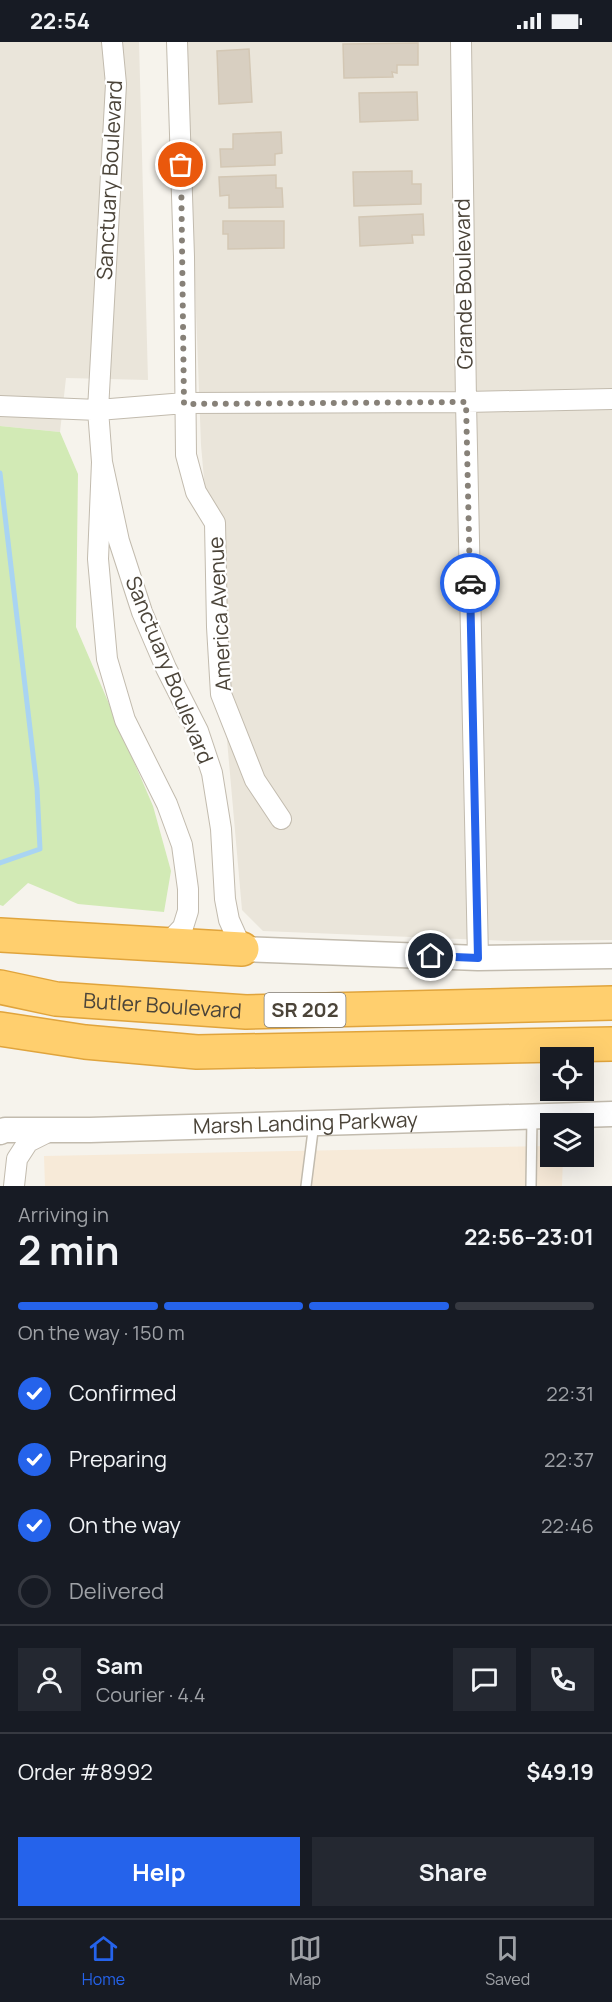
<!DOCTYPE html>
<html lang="en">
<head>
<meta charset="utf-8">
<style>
  :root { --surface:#171b24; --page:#242831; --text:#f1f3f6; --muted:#9ea1a6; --line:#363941; --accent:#2563eb }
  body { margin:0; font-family:Manrope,sans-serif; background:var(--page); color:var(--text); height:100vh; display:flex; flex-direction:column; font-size:22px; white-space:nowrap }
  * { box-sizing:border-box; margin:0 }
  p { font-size:20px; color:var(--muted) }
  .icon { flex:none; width:33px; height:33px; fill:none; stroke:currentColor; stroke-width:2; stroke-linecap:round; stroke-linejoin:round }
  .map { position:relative; height:1144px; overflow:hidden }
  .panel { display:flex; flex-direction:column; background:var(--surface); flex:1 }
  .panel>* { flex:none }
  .controls { position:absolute; left:540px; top:1005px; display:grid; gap:12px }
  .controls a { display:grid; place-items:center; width:54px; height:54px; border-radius:0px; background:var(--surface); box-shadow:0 6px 24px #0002; font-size:30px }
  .pin { position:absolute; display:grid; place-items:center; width:51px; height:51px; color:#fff; margin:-26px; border:3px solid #fff; border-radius:50%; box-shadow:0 2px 6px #0007 }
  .courier { position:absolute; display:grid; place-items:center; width:60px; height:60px; margin:-30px; border:4px solid #2563eb; border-radius:50%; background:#fff; color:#222; box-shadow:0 2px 8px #0007 }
  .summary em { font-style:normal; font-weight:700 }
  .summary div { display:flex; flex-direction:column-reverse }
  .summary { display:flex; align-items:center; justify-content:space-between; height:102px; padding:0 18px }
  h1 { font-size:39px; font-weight:700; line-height:45px }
  .bar { display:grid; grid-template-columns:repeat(4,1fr); gap:9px 6px; align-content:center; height:72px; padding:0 18px }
  .bar i { height:8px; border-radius:4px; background:var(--line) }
  .bar .on { background:var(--accent) }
  .bar p { grid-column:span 4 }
  .line { display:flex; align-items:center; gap:15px; padding:0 18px; border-top:2px solid var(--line) }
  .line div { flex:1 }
  .round { display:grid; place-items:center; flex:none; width:63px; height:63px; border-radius:0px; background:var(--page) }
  ol { padding:0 18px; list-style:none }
  li { display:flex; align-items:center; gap:18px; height:66px }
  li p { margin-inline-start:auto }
  li .icon { padding:6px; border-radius:50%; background:var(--accent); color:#fff; stroke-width:4 }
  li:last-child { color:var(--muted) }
  li i { width:33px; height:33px; border:3px solid var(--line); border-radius:50% }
  .button { display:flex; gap:12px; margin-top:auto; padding:12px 18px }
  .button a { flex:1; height:69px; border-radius:0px; background:var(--accent); color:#fff; font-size:24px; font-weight:700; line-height:69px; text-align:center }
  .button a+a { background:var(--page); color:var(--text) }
  .status { display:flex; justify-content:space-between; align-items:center; height:42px; padding:0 30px; background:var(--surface); direction:ltr }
  .status svg { height:16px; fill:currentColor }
  .menu { display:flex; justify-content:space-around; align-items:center; height:84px; border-top:2px solid var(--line); background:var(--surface); font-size:16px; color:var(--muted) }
  .menu a { display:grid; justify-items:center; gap:3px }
  .menu .on { color:var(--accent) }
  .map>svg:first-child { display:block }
  .residential { fill:#eae5da }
  .commercial { fill:#f7ead8 }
  .green { fill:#d2eab5 }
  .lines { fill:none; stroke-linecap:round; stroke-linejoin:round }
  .stream { stroke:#a9d4f2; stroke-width:5 }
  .building { fill:#d8cfc1; stroke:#d3c7b4; stroke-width:1.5 }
  .service-casing { stroke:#c2bbae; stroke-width:12 }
  .minor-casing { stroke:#c2bbae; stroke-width:22 }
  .tertiary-casing { stroke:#c2bbae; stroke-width:27 }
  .motorway-casing { stroke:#e0a43c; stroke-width:36 }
  .service { stroke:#fff; stroke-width:9 }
  .minor { stroke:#fff; stroke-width:20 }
  .tertiary { stroke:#fff; stroke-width:24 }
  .motorway { stroke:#ffcf6e; stroke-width:33 }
  .done { stroke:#878178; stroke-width:6; stroke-dasharray:0 10.8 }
  .route { stroke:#2563eb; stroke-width:8 }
  .labels { text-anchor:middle; stroke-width:4.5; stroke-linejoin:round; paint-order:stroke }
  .shield { fill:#fff; stroke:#817c74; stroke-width:1.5 }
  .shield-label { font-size:20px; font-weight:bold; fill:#4b4439 }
  .street-label { font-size:21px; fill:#4b4439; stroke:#fff }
</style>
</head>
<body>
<div class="status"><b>22:54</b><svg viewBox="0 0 49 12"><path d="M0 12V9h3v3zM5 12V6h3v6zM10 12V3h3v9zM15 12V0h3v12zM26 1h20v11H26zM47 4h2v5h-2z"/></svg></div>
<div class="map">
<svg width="612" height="1144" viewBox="0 0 612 1144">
  <rect width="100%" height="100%" fill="#f6f3ec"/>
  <path class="residential" d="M0 0H139L148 338 66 336 60 390 0 384Z
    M186 0H612V898L513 899 263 889 242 868 201 403Z"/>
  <path class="commercial" d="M550 1104V1114L563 1115 562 1144H45L44 1114Z"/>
  <path class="green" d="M0 384 60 390 78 432 76 585 153 764 171 829 164 870 78 862 28 841 3 864 0 863Z"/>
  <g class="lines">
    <path class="stream" d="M0 431 37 746 40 807 0 821"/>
  </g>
  <path class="building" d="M418 1V23H397V31L392 30 393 35 344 36 343 2Z
    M249 7 252 60 219 62 217 9Z
    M417 50 418 78 360 80 359 51Z
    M281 90 282 111 275 112V123L221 125 220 107H233V92Z
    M412 129V142H421V162L354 164 353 130Z
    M276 133V146H282L283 165 229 166V153L220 154 219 135Z
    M423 172 424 193H412L413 201 360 204 359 175Z
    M223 179H284V206L228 207V192H223Z"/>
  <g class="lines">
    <g class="service-casing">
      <path id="service" d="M306 1144 314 1081
        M531 1144 532 1074"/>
    </g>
    <g class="minor-casing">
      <path id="minor" d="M177 0 184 215 186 413 196 450 215 481 217 585 221 652 255 738 281 777
        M461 0 466 360 478 916
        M0 364 98 368 185 361 466 360 612 357
        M102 420 98 368 116 42 112 0
        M166 903 183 885 188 869V847L182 803 167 762 125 678 107 617 98 517 102 420 119 499 142 570 166 626 198 689 212 731 221 787 225 857 229 878 242 907
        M14 1144 17 1117 28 1100 50 1089"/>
    </g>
    <g class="tertiary-casing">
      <g id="tertiary">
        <path d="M242 907 478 916 612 914"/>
        <path id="s1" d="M0 1090 5 1088H90L612 1072"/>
      </g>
    </g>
    <g class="motorway-casing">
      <g id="motorway">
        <path d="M0 893 242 907"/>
        <path id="s2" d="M0 945 56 957 246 970 612 961"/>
        <path d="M0 987 85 1000 197 1010 612 1002"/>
      </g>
    </g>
    <use href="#service" class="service"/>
    <use href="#minor" class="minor"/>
    <use href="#tertiary" class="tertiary"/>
    <use href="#motorway" class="motorway"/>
  </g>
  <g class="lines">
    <path class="done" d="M181 123 184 362 466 360 470 541"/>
    <path class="route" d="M431 914 478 916 470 541"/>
  </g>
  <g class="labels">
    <rect class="shield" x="264.5" y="951" width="81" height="34" rx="4.5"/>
    <g class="shield-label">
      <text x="305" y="975">SR 202</text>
    </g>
    <g class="street-label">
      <text transform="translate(110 138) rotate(-87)" y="7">Sanctuary Boulevard</text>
      <text transform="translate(464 242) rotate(-91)" y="7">Grande Boulevard</text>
      <text transform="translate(220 572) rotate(-93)" y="7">America Avenue</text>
      <text transform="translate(169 628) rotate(68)" y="7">Sanctuary Boulevard</text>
      <text dy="7" stroke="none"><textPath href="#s2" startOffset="164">Butler Boulevard</textPath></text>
      <text dy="7" stroke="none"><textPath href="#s1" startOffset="306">Marsh Landing Parkway</textPath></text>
    </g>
  </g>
</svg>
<div class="controls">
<a><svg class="icon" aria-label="locate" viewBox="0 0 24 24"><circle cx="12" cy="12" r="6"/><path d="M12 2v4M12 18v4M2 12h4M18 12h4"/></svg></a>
<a><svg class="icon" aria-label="layers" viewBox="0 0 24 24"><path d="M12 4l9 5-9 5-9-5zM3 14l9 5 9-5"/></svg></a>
</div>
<div class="pin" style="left:181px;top:123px;background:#ea580c"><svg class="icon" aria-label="bag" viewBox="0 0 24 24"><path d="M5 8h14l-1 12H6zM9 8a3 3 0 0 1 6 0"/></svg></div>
<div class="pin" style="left:431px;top:914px;background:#1f2937"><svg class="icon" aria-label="home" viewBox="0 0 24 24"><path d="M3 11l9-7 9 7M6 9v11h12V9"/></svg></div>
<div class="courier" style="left:470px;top:541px"><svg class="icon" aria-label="car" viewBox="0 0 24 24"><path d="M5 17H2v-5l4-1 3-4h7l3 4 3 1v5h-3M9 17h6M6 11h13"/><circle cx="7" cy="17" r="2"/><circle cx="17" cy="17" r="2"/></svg></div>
</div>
<section class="panel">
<div class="summary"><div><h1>2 min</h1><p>Arriving in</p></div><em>22:56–23:01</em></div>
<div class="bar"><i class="on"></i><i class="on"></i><i class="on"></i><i></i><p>On the way · 150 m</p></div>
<ol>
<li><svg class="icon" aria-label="check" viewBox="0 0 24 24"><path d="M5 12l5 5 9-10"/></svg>Confirmed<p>22:31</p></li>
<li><svg class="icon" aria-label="check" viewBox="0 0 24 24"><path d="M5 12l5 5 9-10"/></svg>Preparing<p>22:37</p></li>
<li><svg class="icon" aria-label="check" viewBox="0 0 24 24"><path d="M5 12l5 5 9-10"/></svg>On the way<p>22:46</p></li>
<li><i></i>Delivered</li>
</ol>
<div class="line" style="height:108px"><a class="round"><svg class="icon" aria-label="person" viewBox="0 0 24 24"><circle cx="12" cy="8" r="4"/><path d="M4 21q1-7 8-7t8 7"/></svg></a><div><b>Sam</b><p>Courier · 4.4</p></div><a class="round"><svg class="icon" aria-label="chat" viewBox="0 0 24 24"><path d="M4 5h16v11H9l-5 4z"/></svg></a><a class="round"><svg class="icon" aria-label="phone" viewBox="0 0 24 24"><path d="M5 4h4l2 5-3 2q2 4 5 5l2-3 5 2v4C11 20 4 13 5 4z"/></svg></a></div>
<div class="line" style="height:78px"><div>Order #8992</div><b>$49.19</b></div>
<div class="button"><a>Help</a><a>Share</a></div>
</section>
<nav class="menu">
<a class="on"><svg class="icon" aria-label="home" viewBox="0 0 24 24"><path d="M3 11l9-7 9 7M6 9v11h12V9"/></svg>Home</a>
<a><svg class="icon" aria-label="map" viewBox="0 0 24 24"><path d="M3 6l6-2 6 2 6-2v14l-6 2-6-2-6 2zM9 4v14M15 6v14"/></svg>Map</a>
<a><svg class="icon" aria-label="saved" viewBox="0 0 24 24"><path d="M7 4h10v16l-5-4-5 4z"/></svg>Saved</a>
</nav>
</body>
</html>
